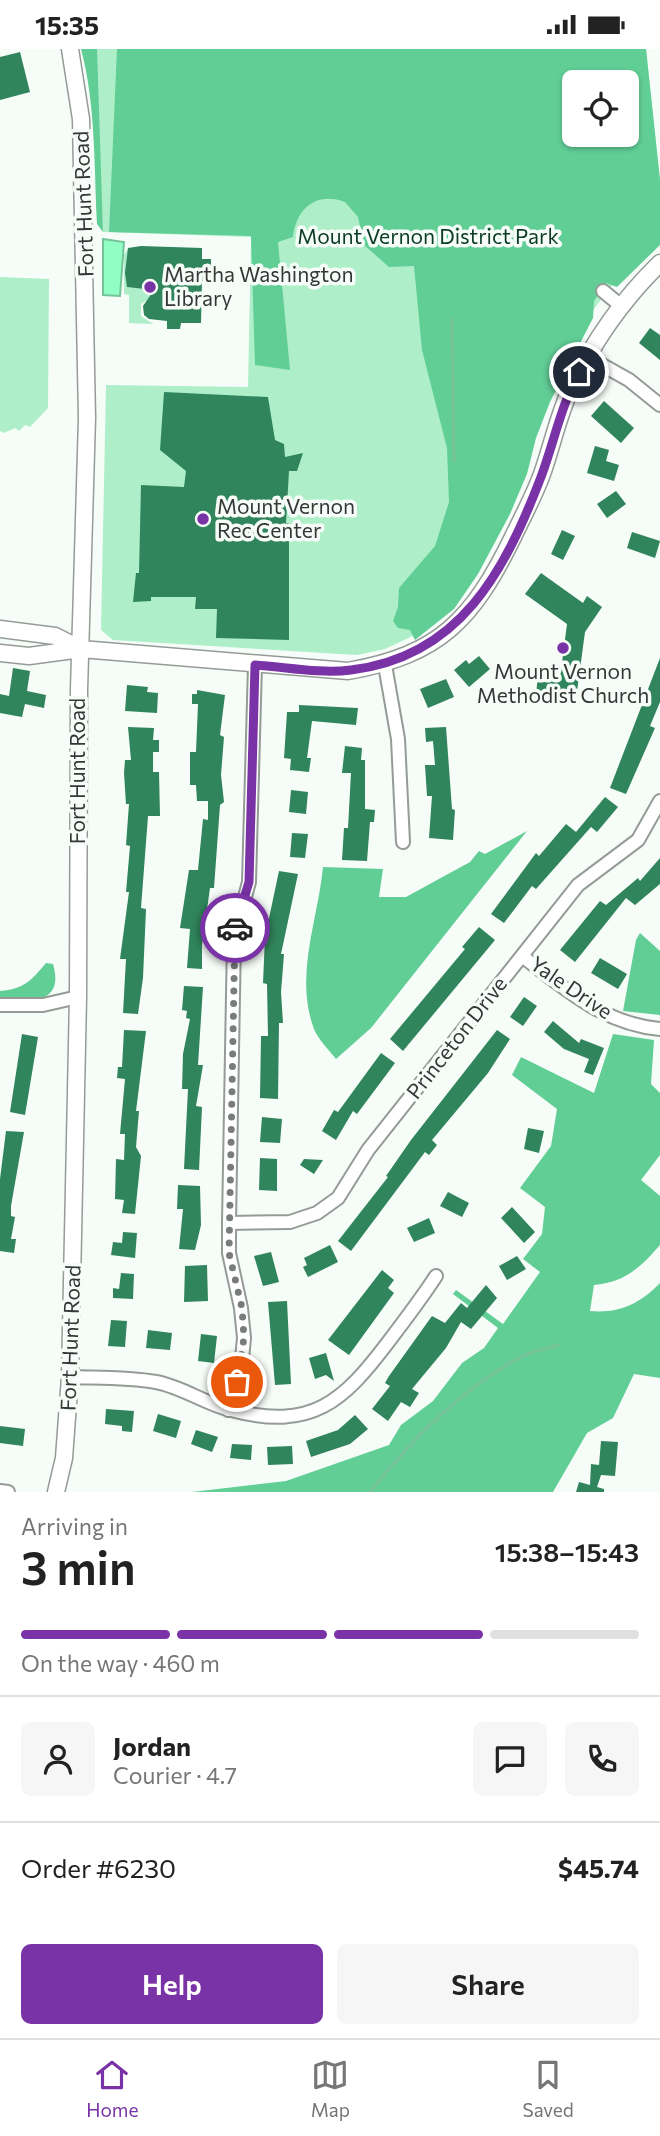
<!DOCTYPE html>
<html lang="en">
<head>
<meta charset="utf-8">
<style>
  :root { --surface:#fff; --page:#f6f6f6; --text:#222; --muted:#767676; --line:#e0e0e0; --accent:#7933a6 }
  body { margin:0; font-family:Commissioner,sans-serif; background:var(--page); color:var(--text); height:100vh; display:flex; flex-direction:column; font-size:26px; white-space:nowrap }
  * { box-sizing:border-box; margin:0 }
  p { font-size:23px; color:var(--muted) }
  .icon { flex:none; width:38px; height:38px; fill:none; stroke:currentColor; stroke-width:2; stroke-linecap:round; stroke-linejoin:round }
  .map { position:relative; height:1443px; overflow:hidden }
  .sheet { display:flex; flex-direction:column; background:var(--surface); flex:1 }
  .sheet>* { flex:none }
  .tools { position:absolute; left:562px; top:21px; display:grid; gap:14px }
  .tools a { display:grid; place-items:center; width:77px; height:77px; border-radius:10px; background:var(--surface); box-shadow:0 2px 5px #0004; font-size:35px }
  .pin { position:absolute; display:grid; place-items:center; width:60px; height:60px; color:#fff; margin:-30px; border:4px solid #fff; border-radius:50%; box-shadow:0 2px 7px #0007 }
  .courier { position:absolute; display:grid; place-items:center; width:70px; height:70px; margin:-35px; border:5px solid #7933a6; border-radius:50%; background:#fff; color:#222; box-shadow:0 2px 9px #0007 }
  .summary em { font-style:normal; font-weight:600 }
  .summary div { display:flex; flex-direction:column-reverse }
  .summary { display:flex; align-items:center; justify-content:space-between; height:119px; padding:0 21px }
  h1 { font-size:46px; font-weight:600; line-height:52px }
  .bar { display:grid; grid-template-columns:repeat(4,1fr); gap:10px 7px; align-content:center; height:84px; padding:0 21px }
  .bar i { height:9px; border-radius:5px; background:var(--line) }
  .bar .current { background:var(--accent) }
  .bar p { grid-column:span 4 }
  .line { display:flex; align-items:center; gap:18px; padding:0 21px; border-top:2px solid var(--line) }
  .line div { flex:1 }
  .round { display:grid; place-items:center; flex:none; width:74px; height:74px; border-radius:10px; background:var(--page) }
  .cta { display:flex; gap:14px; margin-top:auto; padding:14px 21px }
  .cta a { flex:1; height:80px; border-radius:10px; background:var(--accent); color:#fff; font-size:28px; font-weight:600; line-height:80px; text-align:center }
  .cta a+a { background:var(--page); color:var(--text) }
  .status { display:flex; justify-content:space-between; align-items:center; height:49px; padding:0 35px; background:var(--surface); direction:ltr }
  .status svg { height:19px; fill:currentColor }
  .dock { display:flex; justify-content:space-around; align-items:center; height:98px; border-top:2px solid var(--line); background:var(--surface); font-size:19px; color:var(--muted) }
  .dock a { display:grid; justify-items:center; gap:4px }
  .dock .current { color:var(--accent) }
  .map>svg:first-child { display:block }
  .green { fill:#aeefca; fill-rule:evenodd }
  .forest { fill:#61ce96; fill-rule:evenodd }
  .water { fill:#91fec4; stroke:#75c399; stroke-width:2 }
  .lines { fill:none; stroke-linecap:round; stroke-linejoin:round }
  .stream { stroke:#75c399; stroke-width:3.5 }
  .building { fill:#30855c }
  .minor-casing { stroke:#959b97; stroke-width:16 }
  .major-casing { stroke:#959b97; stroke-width:19 }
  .minor { stroke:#fff; stroke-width:12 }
  .major { stroke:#fff; stroke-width:16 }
  .done { stroke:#797d7a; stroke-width:7; stroke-dasharray:0 12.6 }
  .route { stroke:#7933a6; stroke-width:9 }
  .poi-dot { fill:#7933a6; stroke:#f6fcf8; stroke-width:2.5 }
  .labels { text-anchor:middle; stroke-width:7; stroke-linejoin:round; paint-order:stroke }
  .street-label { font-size:21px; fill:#353836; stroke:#f6fcf8 }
  .park-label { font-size:21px; fill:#0b3b25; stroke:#f6fcf8 }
  .poi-label { font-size:21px; fill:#353836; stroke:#f6fcf8; text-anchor:start }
</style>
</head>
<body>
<div class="status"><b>15:35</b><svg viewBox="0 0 49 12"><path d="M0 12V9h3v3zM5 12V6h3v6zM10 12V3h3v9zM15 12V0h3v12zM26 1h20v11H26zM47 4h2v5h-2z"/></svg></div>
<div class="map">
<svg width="660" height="1443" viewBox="0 0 660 1443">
  <rect width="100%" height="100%" fill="#f6fcf8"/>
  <path class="green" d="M94 0H646L660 131V190L627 217 583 274 419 584 385 600 357 606 113 591 101 581 106 336 248 338 251 188 103 183ZM574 33H626V86H574Z
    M128 199 127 238 166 239 141 255V267L153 275 129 274V246L124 245V206Z
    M0 228 49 230 48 359 30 378 25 376 19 382 15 379 4 384 0 382Z"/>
  <path class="forest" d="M81 0H97L103 183 97 175C94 118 96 56 81 0Z
    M117 0H646L660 131V196L617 238 606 234 594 252 593 269 550 353 536 389 527 425 510 465 478 525 454 560 415 591 410 581 398 579 393 572 398 558 399 539 435 497 449 453 447 399 422 301 414 217 389 218 364 196 358 168 345 153C316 142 296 160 293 188L278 193 290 321 255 316 251 187 109 183ZM574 33H626V86H574Z
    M527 782 371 979 336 1010C329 1001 318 990 314 980 294 927 318 871 323 818L383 820 379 848H406L470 813 479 802 485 805Z
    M640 884 660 902V966L623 962 636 891Z
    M46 914 53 915C65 956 29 953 0 951V942C24 940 31 932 46 914Z
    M613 985 654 991 651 1035 660 1044V1106L641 1131 660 1147V1196C640 1219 625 1233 594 1236L590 1262C619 1265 641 1254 660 1234V1329L634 1325 613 1369 587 1384 553 1443H192L286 1432 389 1396 401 1376 433 1352 462 1314 484 1299 498 1279 453 1245 456 1241 503 1275 540 1223 523 1210 542 1185 545 1158 520 1139 551 1097 557 1060 512 1026 521 1008 594 1044Z"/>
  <path class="water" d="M103 190 124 193 120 247 103 246Z"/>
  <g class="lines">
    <path class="stream" d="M452 271 454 412
      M370 1443C411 1391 458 1343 517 1310 529 1303 545 1300 558 1296"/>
  </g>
  <path class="building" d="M20 3 30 43 0 51V8Z
    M141 197 202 199V210H211V233L202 232 201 274H181L180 280H167V272L149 270 144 266 143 257 154 241 127 238 125 224 128 199Z
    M650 279 660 286V311L639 294Z
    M164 343 268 348 275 391 284 395 285 408 303 404 297 422H289L286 474H289V591L216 589 217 560H195L196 548H151V552L133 553 136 524H139L141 436 184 438 186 422 160 401Z
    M604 352 634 379 621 394 591 367Z
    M595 397 609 401 606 412 619 416 614 432 587 424Z
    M616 442 626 455 607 469 597 455Z
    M562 481 575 487 563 511 551 505Z
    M632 483 660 492 655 509 627 499Z
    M541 524 583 554 587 547 602 558 585 583 576 650 536 645 538 626 560 629 567 575 525 545Z
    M479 607 490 620 469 638 454 621 466 611 469 615Z
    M660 609V653L650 677 655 679 626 745 610 739Z
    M13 619 30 622 27 642 46 646 44 659 25 655 22 668 0 664V645L9 647Z
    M446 630 454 648 428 659 420 640Z
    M127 636 148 638 147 643 158 644 157 664 125 662Z
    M197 641 225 646 220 686 224 688 221 726 224 753 220 756 214 839H210L202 896V920L187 919 190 880 180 879 189 821H198L203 770 208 771V752H197L196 736H190V703H196L198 655H192V645H197Z
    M299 656 358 659 356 676 312 672 307 709H311L309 723 290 721 291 710 284 709 287 663H299Z
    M128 678 154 679 153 691H159V703H153V723H159L160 767H148L141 859 146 860 143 929 138 965 123 964 126 910H120L129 843H126L130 797 126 796 129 755H126L124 724 125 711H131Z
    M446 678 452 760 455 761 453 791 429 789 432 747H427L425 716H435L433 692 426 693 425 679Z
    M345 697 362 699 361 711H365V760L375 761 374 773H370L367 812 342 811 344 779H348L351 724H342Z
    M291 741 308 743 306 765 289 763Z
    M605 748 618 758 597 783 591 778 536 840 532 837 504 874 491 865 536 804 539 807 566 775 576 783Z
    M292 784 308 785 305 809 290 808Z
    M660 809V835L635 856 626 849 575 913 560 901 600 852 606 856 638 829 640 832Z
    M279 822 298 825 281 905H284L281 943 283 974H279L278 1050 260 1049 261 987H268L267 935 263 934 265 888Z
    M479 878 495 891 403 1002 390 990 465 900 462 898Z
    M600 909 627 925 618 940 591 924Z
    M184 937 203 938 198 1016H203L196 1057 202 1058 199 1121 184 1120 188 1040H182L183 1005 190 970 186 969 187 962 182 961Z
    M524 948 537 957 523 977 510 968Z
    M553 972 579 994 581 990 604 999 593 1026 584 1023 589 1010 564 1000 544 983Z
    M124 981 146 982 136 1062H139L136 1098 141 1107 135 1165 122 1164 124 1151 115 1150 116 1110 124 1111 125 1085H120L125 1030 117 1029 118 1018H122Z
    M497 981 510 990 488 1024 432 1091 437 1096 429 1106 425 1103 351 1202 338 1192 388 1128 386 1127 411 1091Z
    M22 985 38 988 25 1066 10 1063Z
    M381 1004 395 1014 357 1065 353 1062 336 1091 322 1082 334 1061 338 1063Z
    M262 1068 282 1070 280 1094 260 1093Z
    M528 1079 544 1082 539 1104 524 1100Z
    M6 1082 24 1083 11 1157V1167L15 1168 11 1190H16L14 1204 0 1202V1130Z
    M260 1109 277 1110V1142L259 1141Z
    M304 1110 323 1111 314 1125 300 1116Z
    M178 1136 200 1137 201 1176 195 1201 179 1200 183 1160H177Z
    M448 1143 469 1154 462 1168 440 1157Z
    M512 1158 535 1183 524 1194 501 1169Z
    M429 1169 435 1184 414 1193 407 1179Z
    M123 1183 137 1184 135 1209 111 1206 113 1193 122 1194Z
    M330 1196 338 1213 308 1228 303 1218 307 1216 304 1209Z
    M271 1203 279 1233 263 1237 254 1207Z
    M517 1207 526 1220 507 1231 499 1217Z
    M207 1216 208 1252 184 1253 185 1217Z
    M382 1221 394 1231 388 1239 394 1244 349 1306 328 1291Z
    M121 1224 134 1225 133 1250 113 1249V1239L119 1240Z
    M486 1236 497 1249 471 1280 461 1273 446 1299 412 1340 419 1344 410 1358 401 1353 388 1372 372 1360 390 1337 385 1334 389 1327 432 1267 445 1274 461 1254 467 1259Z
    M287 1252 291 1335 275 1336 268 1253Z
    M111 1271 127 1272 125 1298 108 1297Z
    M148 1281 172 1284 170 1301 146 1299Z
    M201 1285 217 1287 214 1314 198 1312Z
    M326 1304 334 1332 326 1326 315 1330 309 1309Z
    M106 1360 134 1362 132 1383 122 1382V1377L105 1375Z
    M158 1365 181 1372 176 1389 153 1382Z
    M355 1366 368 1380 350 1395 311 1408 306 1392 338 1381Z
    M0 1377 25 1380 23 1397 0 1394Z
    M196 1381 218 1388 212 1403 191 1395Z
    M601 1392 618 1393 615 1427 601 1426 597 1438 604 1440V1443H576L579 1433 590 1436 591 1415 599 1416Z
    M232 1395 252 1396 251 1411 230 1409Z
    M292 1397 293 1415 268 1416 267 1398Z"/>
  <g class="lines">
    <g class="minor-casing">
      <path id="minor" d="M603 242 620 256
        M588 308 629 331 660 356
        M385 616 398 690 403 793
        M522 907C565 940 604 975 660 980
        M0 956H43L78 948
        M229 1174 290 1173 317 1164 338 1149 368 1101 578 836 638 791 660 752
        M70 1328C99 1329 128 1328 156 1333 183 1338 205 1355 231 1361 312 1382 343 1353 389 1292 405 1271 421 1250 436 1227
        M228 1361 242 1310 244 1289 241 1259 229 1204V1174L234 889 249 833 255 616
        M0 1442 8 1443"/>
    </g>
    <g class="major-casing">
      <path id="major" d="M0 580 55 587 81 600
        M0 604 29 607 81 600 348 622C440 606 473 570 513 488 523 467 534 447 542 425 552 397 558 367 571 339 594 291 622 251 660 214
        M56 1443 64 1409 70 1328 78 948 79 641 87 369 81 70 70 0"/>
    </g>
    <use href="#minor" class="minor"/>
    <use href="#major" class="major"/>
  </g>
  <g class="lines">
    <path class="done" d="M235 879 229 1204 242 1259 244 1289 237 1333"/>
    <path class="route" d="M235 879 249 833 255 616C286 618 320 625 351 621 460 608 505 522 541 428 554 393 561 357 579 323"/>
  </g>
  <g class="poi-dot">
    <circle cx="150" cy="238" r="7"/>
    <circle cx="203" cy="470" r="7"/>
    <circle cx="563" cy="599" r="7"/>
  </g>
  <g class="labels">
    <g class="street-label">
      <text transform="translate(84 155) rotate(-92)" y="7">Fort Hunt Road</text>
      <text transform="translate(78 722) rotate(-90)" y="7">Fort Hunt Road</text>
      <text transform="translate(571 939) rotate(34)" y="7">Yale Drive</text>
      <text transform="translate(457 989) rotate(-52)" y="7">Princeton Drive</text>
      <text transform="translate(71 1289) rotate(-88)" y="7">Fort Hunt Road</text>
    </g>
    <g class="park-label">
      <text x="428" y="195">Mount Vernon District Park</text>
    </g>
    <g class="poi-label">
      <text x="164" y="233">Martha Washington<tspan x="164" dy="24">Library</tspan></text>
      <text x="217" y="465">Mount Vernon<tspan x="217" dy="24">Rec Center</tspan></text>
      <text x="563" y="630" text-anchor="middle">Mount Vernon<tspan x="563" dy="24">Methodist Church</tspan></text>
    </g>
  </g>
</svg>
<div class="tools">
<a><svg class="icon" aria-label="locate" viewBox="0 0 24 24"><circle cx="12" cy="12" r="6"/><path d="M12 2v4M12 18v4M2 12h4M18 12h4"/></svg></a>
</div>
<div class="pin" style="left:237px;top:1333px;background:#ea580c"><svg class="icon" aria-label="bag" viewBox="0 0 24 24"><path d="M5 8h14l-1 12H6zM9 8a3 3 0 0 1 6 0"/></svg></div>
<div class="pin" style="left:579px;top:323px;background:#1f2937"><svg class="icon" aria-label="home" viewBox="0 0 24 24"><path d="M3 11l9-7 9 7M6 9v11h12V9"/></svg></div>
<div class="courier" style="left:235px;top:879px"><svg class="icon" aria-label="car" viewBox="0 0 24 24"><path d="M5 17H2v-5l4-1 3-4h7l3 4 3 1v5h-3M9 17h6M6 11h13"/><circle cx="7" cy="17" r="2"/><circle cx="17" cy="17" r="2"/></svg></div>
</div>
<section class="sheet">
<div class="summary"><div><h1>3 min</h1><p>Arriving in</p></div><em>15:38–15:43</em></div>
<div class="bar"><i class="current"></i><i class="current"></i><i class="current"></i><i></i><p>On the way · 460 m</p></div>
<div class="line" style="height:126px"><a class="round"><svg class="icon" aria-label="person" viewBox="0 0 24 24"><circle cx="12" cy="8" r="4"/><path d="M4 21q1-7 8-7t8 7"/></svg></a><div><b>Jordan</b><p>Courier · 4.7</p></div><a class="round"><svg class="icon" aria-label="chat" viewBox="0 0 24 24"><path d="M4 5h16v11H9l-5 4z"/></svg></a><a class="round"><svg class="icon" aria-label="phone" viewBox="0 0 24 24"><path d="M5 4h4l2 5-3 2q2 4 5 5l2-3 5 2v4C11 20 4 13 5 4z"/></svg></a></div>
<div class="line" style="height:91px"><div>Order #6230</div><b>$45.74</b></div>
<div class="cta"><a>Help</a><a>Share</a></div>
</section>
<nav class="dock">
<a class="current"><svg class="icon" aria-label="home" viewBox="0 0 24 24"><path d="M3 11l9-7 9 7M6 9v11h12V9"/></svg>Home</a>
<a><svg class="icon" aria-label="map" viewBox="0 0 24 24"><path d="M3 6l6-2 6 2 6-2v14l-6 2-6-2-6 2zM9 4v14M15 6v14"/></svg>Map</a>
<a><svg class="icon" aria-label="saved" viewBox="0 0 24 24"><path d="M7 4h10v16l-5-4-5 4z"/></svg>Saved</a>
</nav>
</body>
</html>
